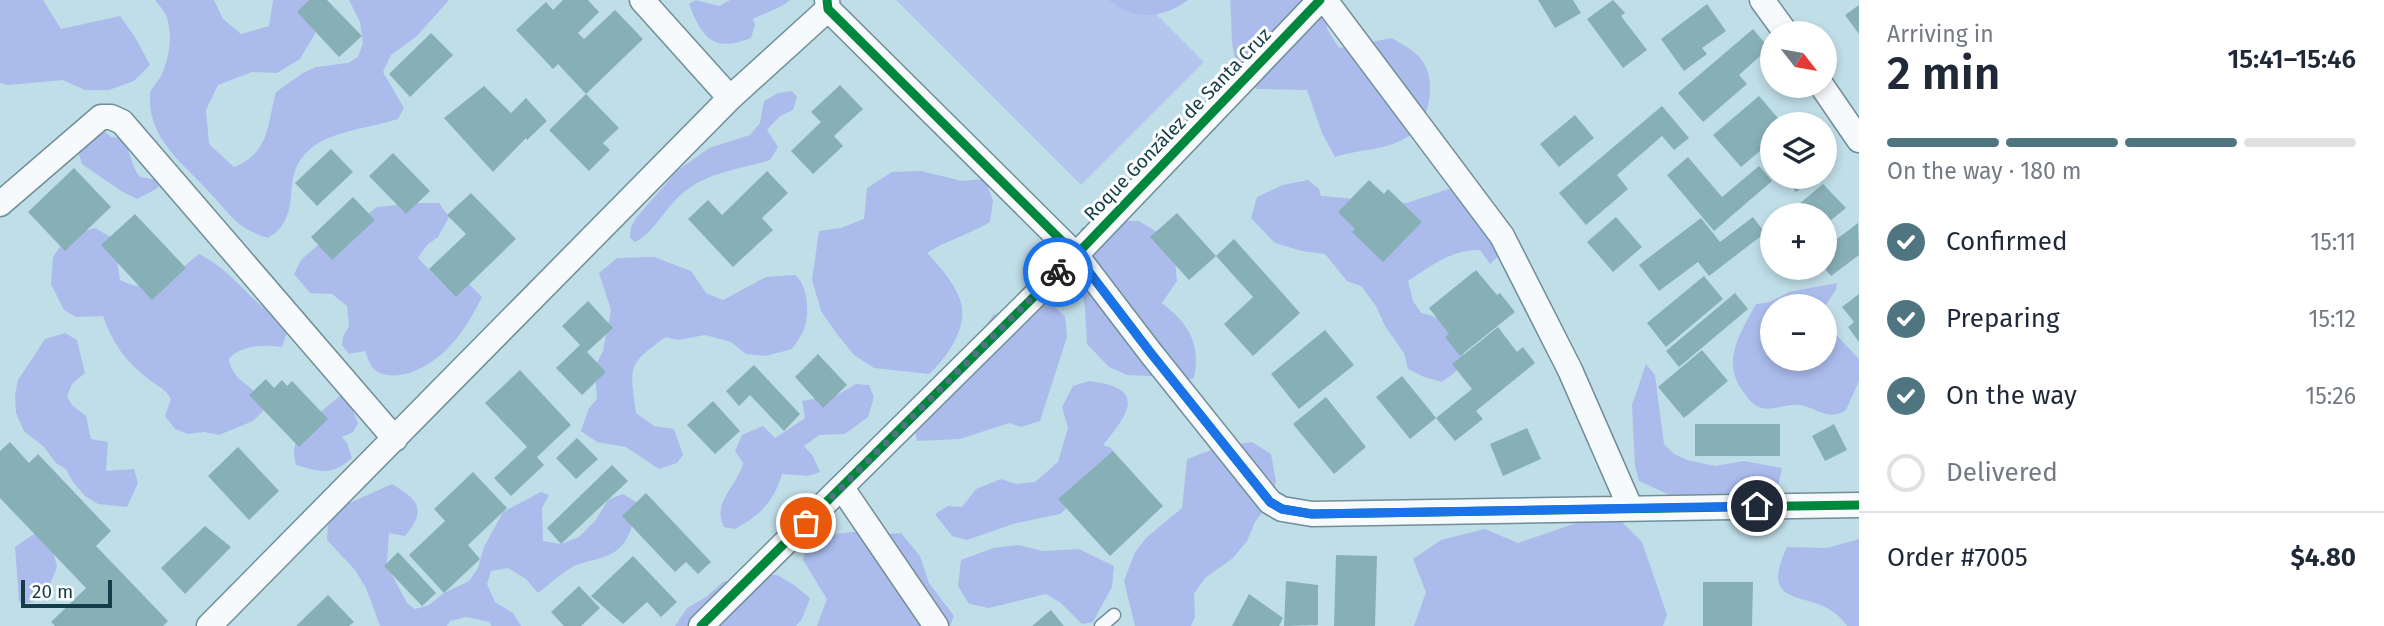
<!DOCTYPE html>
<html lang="en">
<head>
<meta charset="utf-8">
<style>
  :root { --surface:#fff; --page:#f2f2f3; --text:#1f2937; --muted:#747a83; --line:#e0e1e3; --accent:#4f7581 }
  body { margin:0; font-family:"Fira Sans",sans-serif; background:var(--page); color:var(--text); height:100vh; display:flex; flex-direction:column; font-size:26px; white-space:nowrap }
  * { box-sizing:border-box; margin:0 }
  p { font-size:23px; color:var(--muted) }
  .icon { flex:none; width:38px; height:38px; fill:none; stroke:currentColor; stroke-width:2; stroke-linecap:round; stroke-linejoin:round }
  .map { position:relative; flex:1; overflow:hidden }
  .drawer { display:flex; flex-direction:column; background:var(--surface); width:525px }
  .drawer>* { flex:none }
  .needle { width:46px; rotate:121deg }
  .fabs { position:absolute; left:1760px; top:21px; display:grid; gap:14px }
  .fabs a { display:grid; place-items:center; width:77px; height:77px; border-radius:50%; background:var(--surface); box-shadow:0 4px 10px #0003; font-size:35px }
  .scale { position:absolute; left:21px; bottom:18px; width:91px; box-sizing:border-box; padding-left:7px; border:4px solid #123d49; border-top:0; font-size:19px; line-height:24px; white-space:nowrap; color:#123d49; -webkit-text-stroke:5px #fdfdfd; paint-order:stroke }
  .pin { position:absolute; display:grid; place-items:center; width:60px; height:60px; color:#fff; margin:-30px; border:4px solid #fff; border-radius:50%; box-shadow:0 2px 7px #0007 }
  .courier { position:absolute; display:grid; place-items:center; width:70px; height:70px; margin:-35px; border:5px solid #1a73e8; border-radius:50%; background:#fff; color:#222; box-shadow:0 2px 9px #0007 }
  .head em { font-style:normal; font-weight:600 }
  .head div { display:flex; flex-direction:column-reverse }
  .head { display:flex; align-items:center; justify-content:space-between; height:119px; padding:0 28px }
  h1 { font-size:46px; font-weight:600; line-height:52px }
  .bar { display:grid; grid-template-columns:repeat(4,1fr); gap:10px 7px; align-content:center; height:84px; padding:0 28px }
  .bar i { height:9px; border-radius:5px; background:var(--line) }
  .bar .on { background:var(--accent) }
  .bar p { grid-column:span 4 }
  .line { display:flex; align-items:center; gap:18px; padding:0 28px; border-top:2px solid var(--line) }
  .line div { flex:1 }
  ol { padding:0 28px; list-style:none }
  li { display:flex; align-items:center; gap:21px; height:77px }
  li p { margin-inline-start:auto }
  li .icon { padding:7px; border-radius:50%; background:var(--accent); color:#fff; stroke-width:4 }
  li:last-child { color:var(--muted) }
  li i { width:38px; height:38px; border:4px solid var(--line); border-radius:50% }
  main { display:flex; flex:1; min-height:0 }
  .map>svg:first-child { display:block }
  .green { fill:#b4c5ee }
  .forest { fill:#abbcec }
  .building { fill:#87b0b6 }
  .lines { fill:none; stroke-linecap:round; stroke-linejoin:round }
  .service-casing { stroke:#708e97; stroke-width:15 }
  .minor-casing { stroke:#708e97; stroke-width:27 }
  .service { stroke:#f6fafc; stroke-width:12 }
  .minor { stroke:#f6fafc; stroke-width:24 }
  .cycleway-casing { stroke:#fdfdfd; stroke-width:13 }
  .cycleway { stroke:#00873e; stroke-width:9 }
  .done { stroke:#4f7581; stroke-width:7; stroke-dasharray:0 12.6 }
  .route { stroke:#1a73e8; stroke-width:9 }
  .labels { text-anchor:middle; stroke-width:6; stroke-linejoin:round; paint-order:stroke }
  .street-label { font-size:19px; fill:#123d49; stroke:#fdfdfd }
</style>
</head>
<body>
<main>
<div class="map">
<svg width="1859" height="626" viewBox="0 0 1859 626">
  <rect width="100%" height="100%" fill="#c0dee8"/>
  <path class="green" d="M896 0H1142L1204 62 1081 185Z"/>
  <path class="forest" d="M0 0H43L61 29 120 16 135 37 150 65 134 81 109 90H85L63 80 8 85 0 83Z
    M155 0H214L223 19 241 34 269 26 273 0H326L323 20 300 59 277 73 252 72 218 85 206 110 209 144 234 167C270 153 267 124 276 92L303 73 316 67 348 63 358 57 363 43 360 22 349 0H449L416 37 391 55 383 72 404 108 398 119C376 126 339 131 320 142 277 169 302 199 281 227 278 231 272 235 268 238 236 228 232 216 210 193 184 164 147 139 150 94 151 88 158 82 161 76 169 59 173 37 167 18 165 12 159 5 155 0Z
    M696 0 719 6 730 0H790C778 10 766 12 753 19L755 25 751 38C713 53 702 38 689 4Z
    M1109 0H1188C1162 19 1135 21 1109 0Z
    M1231 0H1328L1327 29 1339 48 1392 38C1403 45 1416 51 1423 62 1437 82 1429 123 1409 136 1387 151 1358 149 1335 157L1322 133 1307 90 1257 89C1225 59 1234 40 1230 1Z
    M792 91 797 97 793 110 780 116 767 130 778 147 770 160C744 168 711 172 688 189 668 202 655 233 635 242L630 238 631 227 636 218 677 171 709 148 750 135 760 123 764 101 778 93Z
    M101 128 111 137 122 138C131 151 130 164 140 177L160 180 158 188 137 199 121 191 82 164 77 148Z
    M921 171 962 181 985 179 993 201 990 222C970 234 947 240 927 253 939 266 952 280 959 297 971 324 948 357 929 374L874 368 854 355 837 334 821 311 812 280 819 231 841 228 864 219 867 188 892 172Z
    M1308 180 1319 189 1321 196 1407 203 1448 189 1465 187 1507 248 1490 264 1480 250C1452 249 1431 266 1408 281L1413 301 1421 313C1443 317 1471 336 1462 363 1459 371 1448 377 1442 382L1424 377 1408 369 1404 353 1385 326 1376 306 1361 286 1347 281 1325 254 1302 251 1275 243 1251 218 1257 197 1283 185Z
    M417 203H439L449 217 438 237 427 245 418 258 441 282 469 284 482 297C474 313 462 334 449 347 433 364 404 382 380 373 371 370 368 359 365 351L349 354 342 345 343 337 349 326 347 306 332 294 310 293 294 274 301 260 318 245 357 222 377 207Z
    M1104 221H1139L1173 242 1177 281 1162 303C1189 324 1201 344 1194 378L1171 386 1152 376 1127 375 1109 367 1087 344 1085 308 1076 255 1081 228Z
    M95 228 114 239 120 280C156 298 173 275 199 254 225 266 241 289 263 307 272 314 280 320 288 329L282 347C261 345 245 344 229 358 231 378 246 382 257 394 260 398 262 406 264 410L253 421 219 435 204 432 188 434 175 429 165 416 171 399C165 388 157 386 147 378 125 361 112 342 103 316L76 317 64 310 51 284 53 257 67 236Z
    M654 257 691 271 706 293 723 300 766 277 795 275C808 285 810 314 804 329 802 336 796 343 792 349L766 356 746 354 731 342 705 335 678 340 666 337C626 365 630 367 636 413L654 426 674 429 683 455 677 463 659 469 626 447 597 442 581 431 589 408 597 399 595 367 603 351 611 310 599 273 617 258Z
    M1837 283 1836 290 1825 306H1773V359H1825V323L1859 359V381L1846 410C1828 422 1818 408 1800 405 1787 403 1774 411 1762 408 1755 407 1749 400 1745 394 1720 363 1739 335 1756 304L1770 302 1789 292Z
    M1052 305 1065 316 1067 337 1040 421 1021 427 1009 423 960 439 917 441 912 418 971 348 993 315 1024 307Z
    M65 333 77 340 85 373 72 384 67 396 72 405 86 416 91 439 108 442 106 471 134 469 138 483 127 507 98 504 85 496 73 482 66 469 56 463 44 447 24 431 16 413 15 394 18 380 45 339Z
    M1646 364 1655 375 1664 444 1674 454 1687 460 1715 466 1744 461 1782 468 1779 482 1771 495 1694 506 1639 481 1635 466 1632 405Z
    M1089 381C1147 388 1130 412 1103 445L1111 448 1119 461 1060 514 1013 524 967 540 952 536 935 514 948 506 962 507 976 489 1001 479 1016 484 1035 482 1058 462 1068 428 1062 407 1073 386Z
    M856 384 869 385 874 397 868 417 845 434 819 435 804 446 813 456 820 472 808 476 782 474C774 502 760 515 735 529L724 527C711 503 738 485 743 463L735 451 742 435 763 426 775 438 805 418 802 401 837 395Z
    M340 396 349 401 358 423 353 432 342 437 347 443 352 458C332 476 320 472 296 465 294 457 293 450 296 442 300 429 329 404 340 396Z
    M1252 442 1271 454 1276 482 1270 502 1255 522 1247 541 1233 558 1205 578 1194 594 1195 617 1191 626H1135L1124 581 1135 552 1147 537 1182 508 1187 459 1219 447Z
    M392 484C419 500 427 510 405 536L389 533 387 563 391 573 407 603 415 609 429 605 444 593 469 581 478 568 484 547 503 512 541 492 549 495 542 508 543 541 561 544 579 537 595 521 608 500 623 494 636 502C635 522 629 545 611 554 599 560 586 561 574 566 561 573 550 584 538 593L526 579 508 568 491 571 487 584 495 602 513 613 521 626H491L490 622 466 617 450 621 447 626H380L366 588 355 570 327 540 328 521 345 505Z
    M1618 518 1642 542 1667 615 1663 626H1414L1426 592 1413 559 1441 540 1485 529 1518 543 1588 519Z
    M862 531 874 535 901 533 920 556 929 583 954 616 950 626H817L827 599 803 560 807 537Z
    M34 534 50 538 57 567 50 584 33 602 22 604 19 601 15 547Z
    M1859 539V626H1847C1844 622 1840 617 1836 614 1807 590 1758 609 1787 547L1827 548Z
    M1018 545 1043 551 1079 549 1114 566 1112 587 1093 622 1082 624 1061 603 1046 594 989 608 969 604 958 586 961 560 993 548Z
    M777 575 794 585 810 598 802 619 796 626H675L687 608 706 597 723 582 752 576Z"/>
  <path class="building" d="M309 0H327L362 36 339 57 297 12Z
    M563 0H588L599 12 578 33 584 39 615 10 643 39 586 94 558 64 553 69 516 30 546 2 553 10Z
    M1538 0H1573L1581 13 1555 28Z
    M1613 0 1625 13 1621 16 1647 50 1623 68 1587 19Z
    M1707 4 1726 31 1702 48 1707 54 1684 71 1661 39Z
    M1859 5V34L1845 15Z
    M1753 29 1769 48 1739 75 1747 84 1703 122 1678 93Z
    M431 33 453 55 410 97 389 74Z
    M840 85 863 109 834 136 843 146 813 174 791 151 821 122 811 112Z
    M484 86 511 113 526 98 547 121 527 140 526 138 493 172 444 118Z
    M586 94 619 128 603 143 610 150 589 171 549 130Z
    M1759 96 1783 124H1773V140L1741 167 1713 135Z
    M1662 106 1689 138 1674 150 1662 136 1617 175 1628 189 1586 225 1559 193Z
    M1575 115 1594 138 1559 167 1540 144Z
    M1825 147 1836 160 1825 168Z
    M331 149 353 172 317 206 295 183Z
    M393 153 430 191 406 214 369 176Z
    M1688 157 1722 197 1759 166 1772 181 1714 231 1667 175Z
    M74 168 111 207 65 251 28 212Z
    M767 171 788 193 762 218 773 230 733 267 688 219 708 200 722 215Z
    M1784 177H1815L1796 192Z
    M1369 180 1384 194 1388 189 1422 222 1383 262 1352 232 1355 229 1338 212Z
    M1823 184 1846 208 1825 225V215H1786Z
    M471 193 516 239 456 297 429 269 466 234 447 215Z
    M353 197 375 220 332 260 311 237Z
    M1177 213 1216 256 1189 280 1150 237Z
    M135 214 186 268 152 300 101 245Z
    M1616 217 1642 247 1613 272 1587 242Z
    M1753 217 1765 233 1709 276 1698 262 1659 291 1639 265 1701 218 1720 242Z
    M1858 223 1859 255 1831 276 1825 269V248Z
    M1234 239 1300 313 1253 356 1224 324 1253 297 1216 256Z
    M1476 270 1497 295 1500 293 1515 312 1460 356 1445 337 1449 334 1429 308Z
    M1704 276 1723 299 1666 347 1647 323Z
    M1735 293 1748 309 1679 367 1666 351Z
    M1859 294V342L1848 327 1854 322 1842 307Z
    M588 301 613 328 587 352 606 372 582 395 556 368 580 345 562 326Z
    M1498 327 1517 352 1523 347 1535 363 1476 411 1483 419 1455 441 1436 418 1472 389 1452 364Z
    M1325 330 1354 365 1299 409 1271 374Z
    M1702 350 1728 381 1684 418 1658 387Z
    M818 354 847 385 823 408 795 377Z
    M754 365 800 414 784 431 750 395 739 406 726 391Z
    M520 370 571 425 537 457 544 465 511 496 494 478 527 447 485 403Z
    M1402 376 1436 418 1410 439 1376 397Z
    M266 379 274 388 282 380 287 386 292 381 328 419 299 447 249 395Z
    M1326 397 1366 447 1334 474 1293 424Z
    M713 401 740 431 715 454 687 425Z
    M1695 424H1780V456H1695Z
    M1834 424 1847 450 1825 461 1812 436Z
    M1527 428 1541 459 1503 476 1490 444Z
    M577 438 598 459 576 479 556 458Z
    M10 442 29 463 38 454 111 531 96 546 168 621 163 626H55L51 622 86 588 0 498V451Z
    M238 447 279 491 249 520 208 476Z
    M1113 451 1163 506 1110 556 1058 499Z
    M612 465 628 481 561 544 547 528Z
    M473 472 507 508 468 545 480 559 444 593 409 555 445 521 434 509Z
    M646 493 711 562 698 574 686 562 675 572 622 516Z
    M205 526 231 547 185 594 161 568Z
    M398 552 436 593 422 606 384 566Z
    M1336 555 1377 556 1375 626H1334Z
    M633 556 677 602 661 617 647 602 623 624 591 596Z
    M1286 581 1318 585V625L1284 626Z
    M1703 582H1753L1752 626H1703Z
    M579 586 600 608 581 626H564L551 612Z
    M1249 594 1283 618 1279 626H1232Z
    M328 595 354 622 349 626H296Z
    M1051 610 1064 626H1032Z"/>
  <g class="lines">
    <g class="service-casing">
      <path id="service" d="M1101 626 1114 615"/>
    </g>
    <g class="minor-casing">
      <path id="minor" d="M642 0 730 98
        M827 0 828 9 1076 255 1150 352 1270 502 1282 509 1312 514 1859 505
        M1325 0 1502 236 1570 370 1630 507
        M1762 0 1786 33
        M1822 86 1859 140
        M0 204 101 117H111L122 122 395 439
        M842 488 936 626
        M209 626 730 98 828 9
        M701 626 1076 255 1320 0"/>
    </g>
    <use href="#service" class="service"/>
    <use href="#minor" class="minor"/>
    <g class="cycleway-casing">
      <path id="cycleway" d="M827 0 828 9 1076 255 1150 352 1270 502 1282 509 1312 514 1859 505
        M701 626 1076 255 1320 0"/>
    </g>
    <use href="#cycleway" class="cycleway"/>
  </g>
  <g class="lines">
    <path class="done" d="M806 523 1058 272"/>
    <path class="route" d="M1058 272 1076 255 1150 352 1270 502 1282 509 1312 514 1757 506"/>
  </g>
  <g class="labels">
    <g class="street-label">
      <text transform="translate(1177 124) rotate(-46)" y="7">Roque González de Santa Cruz</text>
    </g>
  </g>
</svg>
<div class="fabs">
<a><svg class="needle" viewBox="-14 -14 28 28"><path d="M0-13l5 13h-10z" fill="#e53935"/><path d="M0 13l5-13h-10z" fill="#747a83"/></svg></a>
<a><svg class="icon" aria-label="layers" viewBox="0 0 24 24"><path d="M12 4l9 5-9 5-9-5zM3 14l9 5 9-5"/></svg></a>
<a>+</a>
<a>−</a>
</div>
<div class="scale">20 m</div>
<div class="pin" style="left:806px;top:523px;background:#ea580c"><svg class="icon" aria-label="bag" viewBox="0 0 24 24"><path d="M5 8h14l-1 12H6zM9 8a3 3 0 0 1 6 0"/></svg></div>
<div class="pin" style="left:1757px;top:506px;background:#1f2937"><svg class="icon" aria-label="home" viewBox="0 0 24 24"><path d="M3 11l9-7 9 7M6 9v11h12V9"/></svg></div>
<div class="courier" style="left:1058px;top:272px"><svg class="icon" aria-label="bike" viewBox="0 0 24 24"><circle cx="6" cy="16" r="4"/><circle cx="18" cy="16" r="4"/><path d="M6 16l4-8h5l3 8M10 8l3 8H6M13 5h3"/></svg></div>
</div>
<section class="drawer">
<div class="head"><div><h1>2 min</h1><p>Arriving in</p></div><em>15:41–15:46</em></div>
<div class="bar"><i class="on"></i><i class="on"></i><i class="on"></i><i></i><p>On the way · 180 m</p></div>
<ol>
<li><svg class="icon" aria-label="check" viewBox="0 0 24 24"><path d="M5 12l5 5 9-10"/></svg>Confirmed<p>15:11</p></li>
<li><svg class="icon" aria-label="check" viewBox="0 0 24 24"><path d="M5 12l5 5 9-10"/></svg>Preparing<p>15:12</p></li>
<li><svg class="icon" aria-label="check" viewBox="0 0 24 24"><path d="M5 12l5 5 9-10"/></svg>On the way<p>15:26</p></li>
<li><i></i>Delivered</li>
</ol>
<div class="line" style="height:91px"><div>Order #7005</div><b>$4.80</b></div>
</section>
</main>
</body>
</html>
